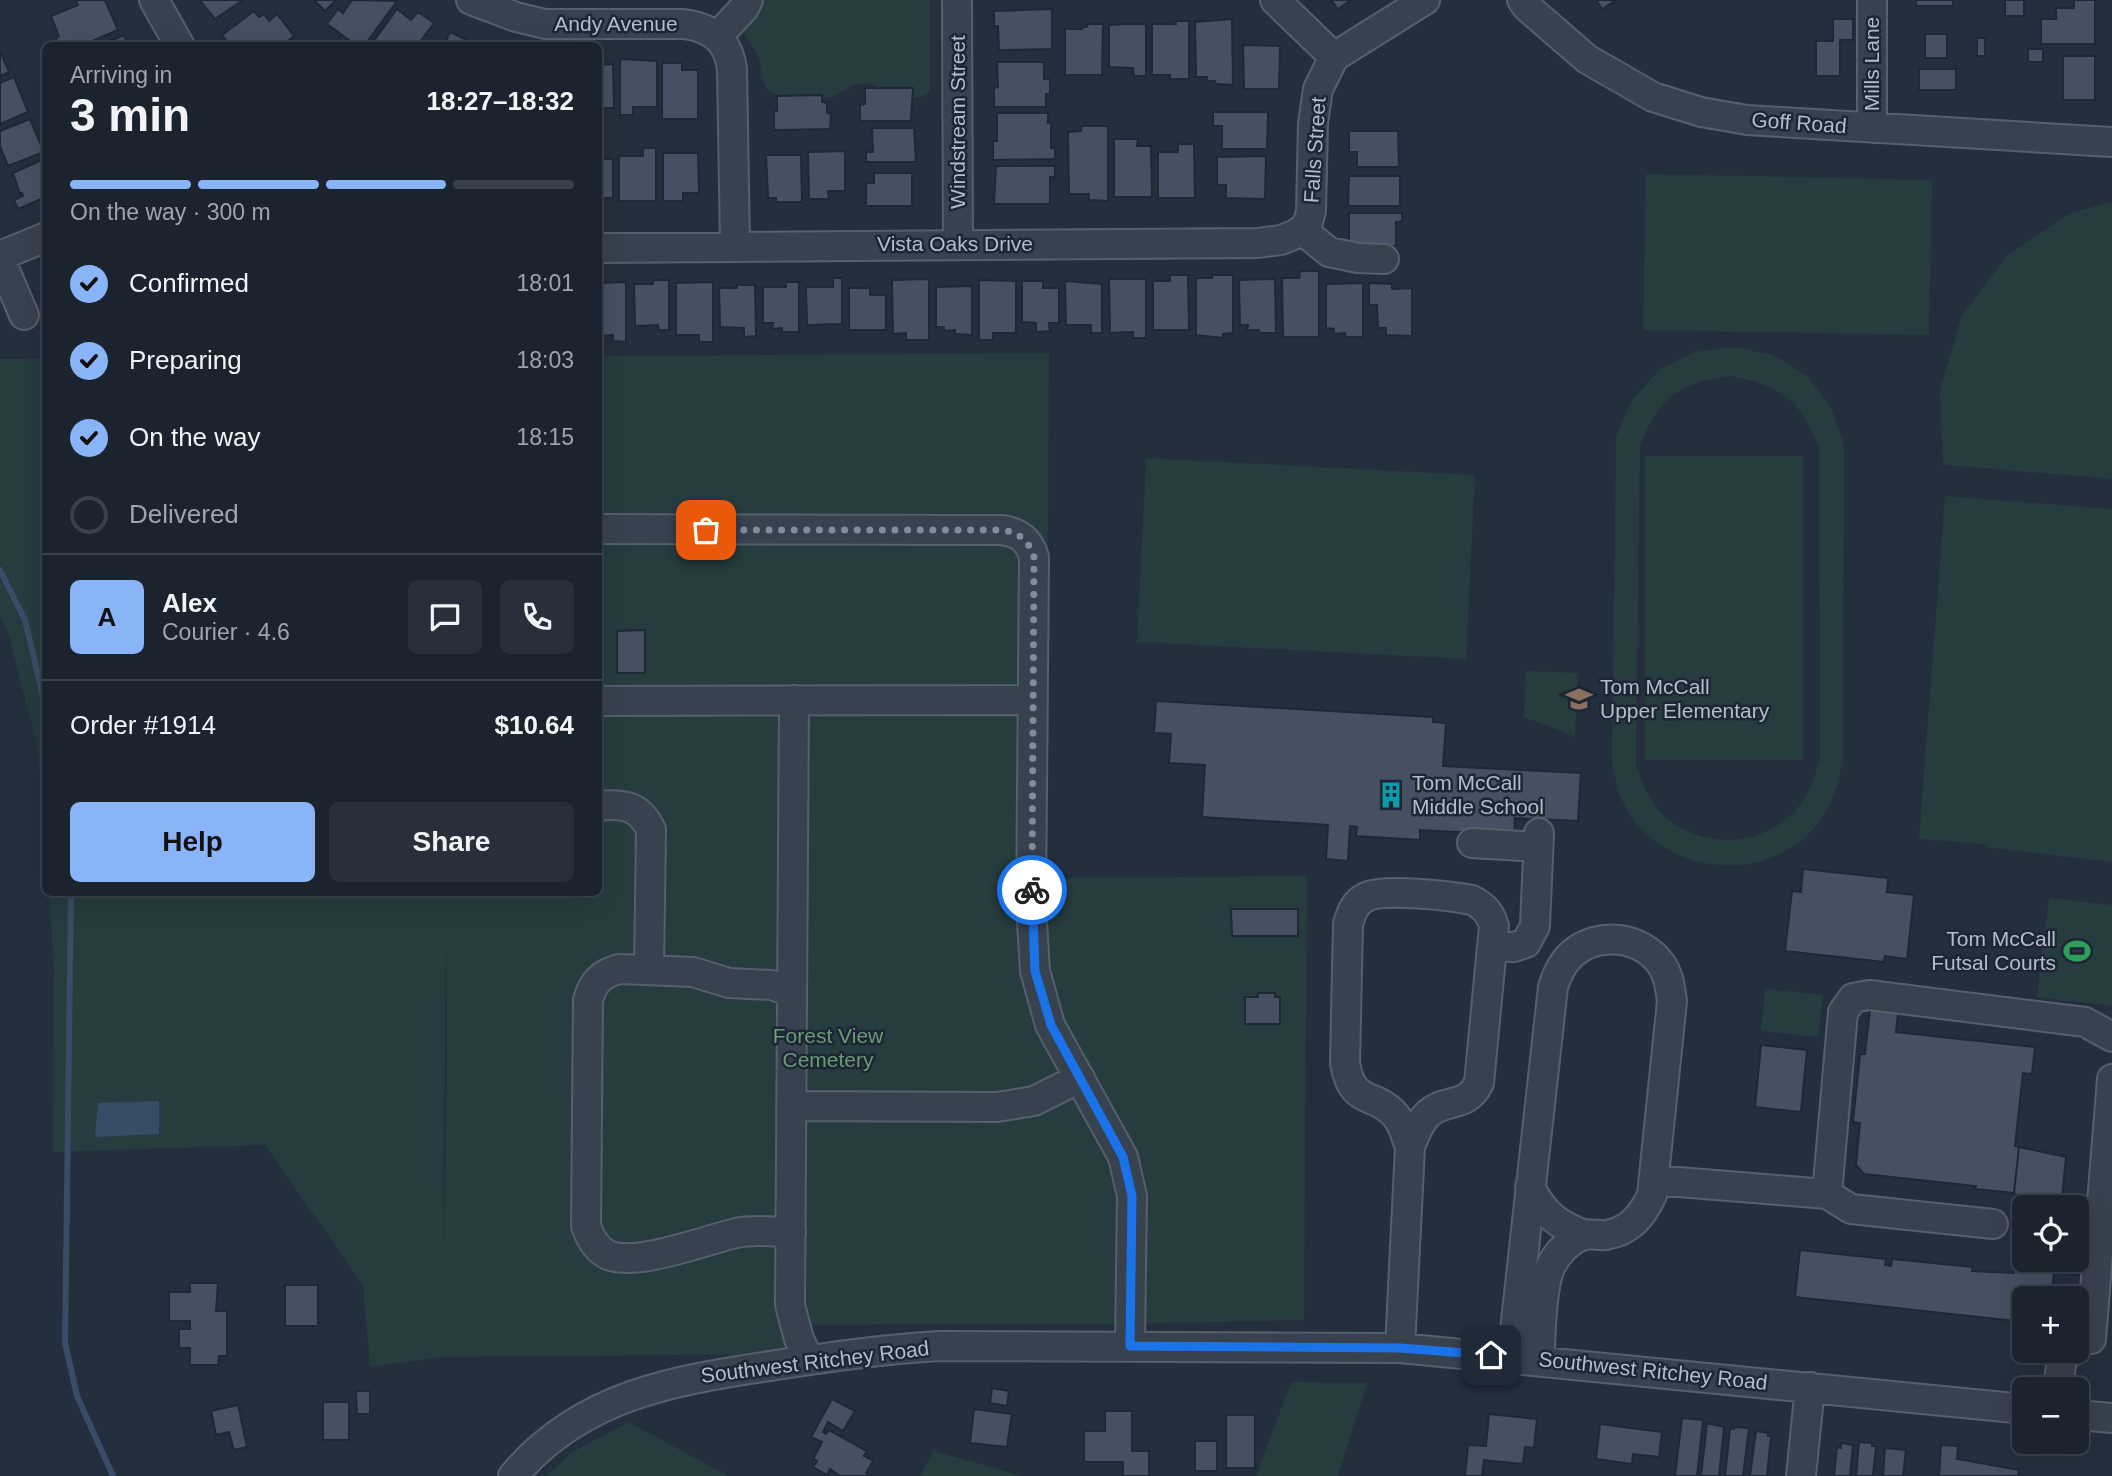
<!DOCTYPE html>
<html lang="en">
<head>
<meta charset="utf-8">
<style>
  :root { --surface:#1b232e; --page:#282f3a; --text:#f1f3f6; --muted:#a0a4aa; --line:#39404a; --accent:#8ab4f8 }
  body { margin:0; font-family:Helvetica,sans-serif; background:var(--page); color:var(--text); height:100vh; display:flex; flex-direction:column; font-size:26px; white-space:nowrap }
  * { box-sizing:border-box; margin:0 }
  p { font-size:23px; color:var(--muted) }
  .icon { flex:none; width:38px; height:38px; fill:none; stroke:currentColor; stroke-width:2; stroke-linecap:round; stroke-linejoin:round }
  .map { position:relative; flex:1; overflow:hidden }
  .drawer { position:absolute; left:42px; top:42px; width:560px; height:854px; display:flex; flex-direction:column; background:var(--surface); border-radius:10px; box-shadow:0 7px 28px #0002,0 0 0 2px var(--line) }
  .drawer>* { flex:none }
  .tools { position:absolute; left:2012px; top:1195px; display:grid; gap:14px }
  .tools a { display:grid; place-items:center; width:77px; height:77px; border-radius:10px; background:var(--surface); box-shadow:0 7px 28px #0002,0 0 0 2px var(--line); font-size:35px }
  .pin { position:absolute; display:grid; place-items:center; width:60px; height:60px; color:#fff; margin:-30px; border-radius:14px; box-shadow:0 4px 10px #0006 }
  .courier { position:absolute; display:grid; place-items:center; width:70px; height:70px; margin:-35px; border:5px solid #1a73e8; border-radius:50%; background:#fff; color:#222; box-shadow:0 2px 9px #0007 }
  .head em { font-style:normal; font-weight:600 }
  .head div { display:flex; flex-direction:column-reverse }
  .head { display:flex; align-items:center; justify-content:space-between; height:119px; padding:0 28px }
  h1 { font-size:46px; font-weight:600; line-height:52px }
  .bar { display:grid; grid-template-columns:repeat(4,1fr); gap:10px 7px; align-content:center; height:84px; padding:0 28px }
  .bar i { height:9px; border-radius:5px; background:var(--line) }
  .bar .active { background:var(--accent) }
  .bar p { grid-column:span 4 }
  .line { display:flex; align-items:center; gap:18px; padding:0 28px; border-top:2px solid var(--line) }
  .line div { flex:1 }
  .round { display:grid; place-items:center; flex:none; width:74px; height:74px; border-radius:10px; background:var(--page) }
  ol { padding:0 28px; list-style:none }
  li { display:flex; align-items:center; gap:21px; height:77px }
  li p { margin-inline-start:auto }
  li .icon { padding:7px; border-radius:50%; background:var(--accent); color:#111; stroke-width:4 }
  li:last-child { color:var(--muted) }
  li i { width:38px; height:38px; border:4px solid var(--line); border-radius:50% }
  .action { display:flex; gap:14px; margin-top:auto; padding:14px 28px }
  .action a { flex:1; height:80px; border-radius:10px; background:var(--accent); color:#111; font-size:28px; font-weight:600; line-height:80px; text-align:center }
  .action a+a { background:var(--page); color:var(--text) }
  .map>svg:first-child { display:block }
  .green { fill:#263c3f; fill-rule:evenodd }
  .water { fill:#394c67 }
  .lines { fill:none; stroke-linecap:round; stroke-linejoin:round }
  .stream { stroke:#394c67; stroke-width:6 }
  .building { fill:#455162; stroke:#1f2835; stroke-width:2 }
  .minor-casing { stroke:#565f6c; stroke-width:32 }
  .minor { stroke:#38414e; stroke-width:28 }
  .done { stroke:#828b98; stroke-width:7; stroke-dasharray:0 12.6 }
  .route { stroke:#1a73e8; stroke-width:9 }
  .labels { text-anchor:middle; stroke-width:5; stroke-linejoin:round; paint-order:stroke }
  .street-label { font-size:21px; fill:#b4bcc9; stroke:#1d2633 }
  .poi-label { font-size:21px; fill:#b4bcc9; stroke:#1d2633; text-anchor:start }
  .park-label { font-size:21px; fill:#6b9a76; stroke:#1d2633 }
</style>
</head>
<body>
<div class="map">
<svg width="2112" height="1476" viewBox="0 0 2112 1476">
  <rect width="100%" height="100%" fill="#242f3e"/>
  <path class="green" d="M753 0H930V92C921 100 900 99 888 95 884 93 880 88 875 86 856 77 846 93 830 97 814 101 785 101 771 92 759 84 763 64 756 52 751 44 746 38 743 29Z
    M1646 174 1932 180 1929 335 1643 330Z
    M2112 202V479L1943 465 1940 389 1962 316 2007 256 2070 213Z
    M1734 347 1773 355 1807 376 1831 408 1844 445 1843 759C1838 784 1832 807 1815 827 1763 889 1655 873 1622 800 1617 789 1615 775 1612 763L1616 436 1632 400 1659 370 1694 352ZM1730 376C1781 385 1799 399 1819 447L1820 759C1814 778 1809 797 1794 812 1759 848 1700 849 1663 815 1648 801 1642 782 1636 763L1640 445C1660 397 1679 383 1730 376Z
    M1049 353 1046 878 1307 876 1304 1320 1125 1324 785 1325 784 1354 442 1357 370 1367 363 1285 265 1145 53 1152 54 966 49 893 598 892 599 356ZM446 918 447 1084 443 1257Z
    M0 359H45V846L38 749 9 636 0 615Z
    M1645 456H1803V760H1645Z
    M1146 458 1475 475 1466 659 1137 642Z
    M1945 496 2112 509V862L1985 847V844L1919 839Z
    M1526 671 1578 673 1575 737 1524 717Z
    M2049 898 2112 905V1006L2037 997Z
    M1765 989 1823 995 1818 1037 1761 1031Z
    M1291 1382 1367 1383 1338 1476H1256Z
    M629 1422 728 1476H546L572 1452Z
    M934 1451 1022 1476H920Z"/>
  <path class="water" d="M159 1101V1134L95 1137 98 1103Z"/>
  <g class="lines">
    <path class="stream" d="M0 570 25 620 46 709
      M71 892 65 1343 77 1396 113 1476"/>
  </g>
  <path class="building" d="M76 0H105L118 30 81 46H59L56 38 59 36 51 16 78 5Z
    M203 0H243L215 19 201 2Z
    M314 0H336L325 11Z
    M352 0 397 1 364 46H357L327 24 338 9 343 13Z
    M1331 0H1351L1338 9Z
    M1596 0H1616L1602 9Z
    M1916 0H1953V6H1916Z
    M2005 0H2024V16H2005Z
    M2074 0H2095V44H2041V19H2056V8H2074Z
    M397 9 411 20 418 12 434 23 417 46H379L374 41Z
    M1052 9V49L999 50 998 26H994V11Z
    M254 11 259 17 264 14 269 21 277 14 294 36 282 46H230L222 35Z
    M1232 19 1233 85 1216 84 1215 81H1207V77H1196L1195 22Z
    M1833 19H1853V40H1840V76H1816V41H1833Z
    M1176 21H1189V79H1170V75H1152V24H1176Z
    M1088 24H1103L1102 75H1065V29H1082V27H1087Z
    M1127 24H1146V76H1134L1133 68 1109 67V25Z
    M450 32 475 44V46H444Z
    M1925 34H1947V58H1925Z
    M124 35 128 46H99Z
    M1977 38H1985V56H1977Z
    M1243 45 1280 46 1279 89H1244Z
    M2028 49H2043V62H2028Z
    M0 51 9 72 0 76Z
    M2063 56H2095V100H2063Z
    M620 59 657 61V107H633V115H620Z
    M997 62H1044V79H1050V94H1046V107H994V88L998 87Z
    M662 63H682V70H698V119H662Z
    M613 64 614 108H598V65Z
    M1919 69H1956V90H1919Z
    M14 77 28 112 0 124V83Z
    M865 88H913L911 121H860V105L865 104Z
    M822 95V102L827 103V113L831 114 830 129 774 130V111H777V96Z
    M1213 112H1268L1267 149H1222V126H1213Z
    M997 113H1048V123H1051V148H1055V159L993 160V141H997Z
    M30 119 44 152 8 166 0 146V131Z
    M1082 126H1108V201L1089 200V194H1069L1068 132 1081 131Z
    M872 128H914L916 162H866V152H873Z
    M1349 131H1398L1399 167H1357V152H1349Z
    M1114 139H1138L1137 146H1151L1152 197H1114Z
    M1178 144H1194L1195 198H1158V152H1178Z
    M643 148H656V201H619V156H643Z
    M845 151V191H828L829 199H809L808 152Z
    M663 153H698L699 193H683V201H663Z
    M766 155H801L802 202H776V198H768Z
    M1266 156 1265 199 1226 198V185H1217V157Z
    M46 158V197L18 209 14 200 23 196 22 193 20 194 13 173Z
    M598 159H613V198H598Z
    M996 166H1055V177H1050V204H994Z
    M874 173H912V206H866V183H874Z
    M1349 176H1400V206H1348Z
    M1349 213H1402V221L1396 222V246H1349Z
    M1300 271H1319V337H1283L1282 278H1299Z
    M1170 275H1188L1189 330H1153V281H1170Z
    M1212 275H1233V333L1223 334V338L1196 335V278H1212Z
    M833 278H842V324L807 325 806 287H833Z
    M929 279V340H906V333L893 334 892 280Z
    M1109 279H1146V338H1133V332L1110 333Z
    M1275 279 1276 333H1259V330H1247L1248 325H1240L1239 280Z
    M653 280H669V330H659L658 325 635 326 634 284H653Z
    M979 280 1016 281V333H993V340H979Z
    M1022 281H1043V288H1059V323H1049L1050 331 1036 332V323L1022 322Z
    M1065 281 1102 284V333H1091V325H1066Z
    M626 282V342L613 341V335L598 336V283Z
    M713 282V342H699V335H676V283Z
    M786 282H799V332H782V328L772 329 773 323H763V287H786Z
    M1363 283V337H1346L1345 333 1334 334V329L1326 328V284Z
    M1369 283 1392 284V289L1412 288V336L1386 335V328H1378L1377 305H1369Z
    M737 285H755L756 336 744 337V328L720 327 719 288H737Z
    M972 286V335L955 334V330L944 331V327H936V287Z
    M849 288H870V295H886V330H849Z
    M645 630V673H617V631Z
    M1156 701 1433 717V722L1446 723 1443 766 1581 773 1578 821 1515 818 1514 835 1420 830V840L1356 836 1357 827 1350 826 1348 861 1326 859 1328 825 1202 817 1205 765 1169 763 1171 734 1154 733Z
    M1803 869 1888 878 1887 892 1914 895 1907 959 1885 956 1884 962 1785 951 1792 891 1801 892Z
    M1231 909H1298V936H1232Z
    M1258 993H1275V997H1280V1024H1245V997H1258Z
    M1870 1010 1898 1013 1896 1032 2035 1047 2032 1074 2023 1073 2015 1146 2019 1147 2014 1193 1975 1189 1976 1186 1864 1174 1856 1165 1860 1123 1853 1122 1860 1054H1865Z
    M1761 1045 1807 1050 1801 1112 1755 1107Z
    M2019 1147 2066 1157 2061 1208H2025V1260H2077V1255L2082 1256 2080 1275 2054 1273 2051 1298H2025V1322L1795 1297 1800 1250 1886 1259 1885 1265 1891 1266 1892 1259 1973 1267 1972 1271 2014 1273 2022 1198 2014 1193Z
    M190 1283H218L216 1311H227V1356H219L218 1365H190V1348H179V1329H190V1321H169V1292H190Z
    M285 1285H318V1326H285Z
    M992 1388 1009 1391 1007 1406 990 1403Z
    M356 1391H370V1414H357Z
    M832 1399 855 1411 843 1431 828 1422 823 1432 826 1434 829 1430 867 1451 864 1456 873 1461 866 1473 872 1476H840L830 1469 827 1475 813 1467 817 1461 813 1459 822 1442 811 1437Z
    M323 1402H349V1440H323Z
    M238 1405 247 1447 234 1450 229 1432 216 1435 211 1411Z
    M974 1409 1012 1414 1007 1447 970 1443Z
    M1105 1411H1132V1451H1149V1476H1123V1462H1084V1431H1105Z
    M1489 1414 1537 1419 1534 1448 1525 1447 1523 1464 1484 1460 1482 1476H1465L1468 1445 1486 1446Z
    M1226 1415H1255V1468H1226Z
    M1682 1418 1703 1420 1697 1476H1675Z
    M1707 1423 1724 1427 1719 1476H1701Z
    M1600 1424 1662 1432 1659 1457 1633 1454 1632 1464 1596 1459Z
    M1734 1427 1749 1428 1743 1476H1725L1730 1429H1734Z
    M1756 1431 1768 1433V1436H1771L1767 1476H1750Z
    M1195 1441H1217V1471H1195Z
    M1859 1442 1872 1443V1446H1876L1873 1476H1856Z
    M1841 1443 1853 1445 1850 1476H1834L1837 1447 1841 1448Z
    M1941 1445 1958 1446 1957 1459 2019 1470 2018 1476H1939Z
    M1885 1448 1906 1450 1903 1476H1883Z"/>
  <g class="lines">
    <g class="minor-casing">
      <path id="minor" d="M154 0 180 46
        M471 0 516 17 545 24H684C712 28 728 40 732 69L735 245
        M957 0 958 244
        M1275 0 1334 57
        M1522 0 1527 7 1587 59 1653 97 1701 112 1747 120 2112 142
        M1872 0V128
        M717 37 744 8 748 0
        M1302 230 1329 252 1358 258 1384 259
        M598 248 1258 243 1281 240 1296 234 1307 226 1311 211 1313 124 1318 89 1334 57 1425 0
        M0 256 46 237
        M0 259 24 315
        M598 529 1001 530C1019 532 1029 540 1034 557L1031 906 1035 971 1050 1025 1123 1157 1132 1196 1130 1346
        M794 700 790 1305 799 1339 809 1360
        M598 701 1033 700
        M598 806C624 803 640 806 651 830L649 969
        M1472 843 1538 847
        M1493 946 1514 947 1526 943 1535 926 1539 833
        M791 1106 997 1107 1034 1101 1080 1078
        M1654 1180 1827 1194 1851 1209 1993 1224
        M1530 1187C1543 1213 1558 1226 1586 1235
        M1827 1194 1843 1012 1853 998 1869 995 2085 1022 2112 1037
        M791 1232C773 1232 753 1229 736 1233 706 1240 637 1267 608 1255 596 1249 590 1238 586 1226L588 1000C593 982 601 974 619 969L693 972 729 983 771 985 784 989 792 997
        M2091 1339 2112 1079
        M1400 1348 1410 1147C1414 1136 1419 1122 1429 1113 1446 1098 1466 1109 1479 1083L1494 926C1490 913 1485 907 1472 900 1452 896 1383 888 1366 897 1355 902 1351 913 1348 924L1345 1063C1352 1107 1375 1091 1396 1116 1403 1124 1406 1137 1410 1147
        M1512 1357 1553 987C1557 974 1562 963 1572 954 1598 931 1641 936 1661 964 1669 975 1670 988 1672 1001L1652 1195C1642 1216 1630 1231 1606 1235 1599 1236 1591 1233 1584 1235 1569 1240 1556 1254 1550 1268 1541 1290 1541 1335 1539 1360
        M2058 1390 2062 1357 2072 1351
        M2077 1415 2112 1418
        M513 1476C582 1394 676 1380 776 1365 830 1357 885 1349 940 1346L1400 1348 2025 1409
        M1801 1476 1810 1387"/>
    </g>
    <use href="#minor" class="minor"/>
  </g>
  <g class="lines">
    <path class="done" d="M706 530H1001C1018 532 1029 540 1034 557L1032 890"/>
    <path class="route" d="M1032 890 1035 971 1051 1025 1123 1157 1132 1196 1130 1346 1400 1348 1491 1355"/>
  </g>
  <defs>
    <g id="school-bare" transform="scale(2.1)"><path d="M0-5L7-2L0 1L-7-2ZM-4 1L0 2.5L4 1V4Q0 6-4 4Z" fill="#8d6e63" stroke="#1d2633" stroke-width="2.5" paint-order="stroke"/></g>
    <g id="building-bare" transform="scale(2.1)"><path d="M-4-6H4V6H1V3H-1V6H-4ZM-2.5-4.3h1.7v1.8h-1.7ZM.8-4.3h1.7v1.8H.8ZM-2.5-1h1.7V.8h-1.7ZM.8-1h1.7V.8H.8Z" fill="#0f9aa8" stroke="#1d2633" stroke-width="2.5" paint-order="stroke"/></g>
    <g id="stadium-bare" transform="scale(2.1)"><path d="M0-5a6.5 5 0 1 0 0 10a6.5 5 0 1 0 0-10ZM-3.5-1.8h7v3.6h-7Z" fill="#2e9e5b" stroke="#1d2633" stroke-width="2.5" paint-order="stroke"/></g>
  </defs>
  <g fill-rule="evenodd">
    <use href="#school-bare" x="1579" y="699"/>
    <use href="#building-bare" x="1391" y="795"/>
    <use href="#stadium-bare" x="2077" y="951"/>
  </g>
  <g class="labels">
    <g class="street-label">
      <text x="616" y="31">Andy Avenue</text>
      <text transform="translate(1872 64) rotate(-90)" y="7">Mills Lane</text>
      <text transform="translate(958 122) rotate(-90)" y="7">Windstream Street</text>
      <text transform="translate(1799 123) rotate(4)" y="7">Goff Road</text>
      <text transform="translate(1315 150) rotate(-86)" y="7">Falls Street</text>
      <text x="955" y="251">Vista Oaks Drive</text>
      <text transform="translate(815 1362) rotate(-7)" y="7">Southwest Ritchey Road</text>
      <text transform="translate(1653 1371) rotate(6)" y="7">Southwest Ritchey Road</text>
    </g>
    <g class="poi-label">
      <text x="1600" y="694">Tom McCall<tspan x="1600" dy="24">Upper Elementary</tspan></text>
      <text x="1412" y="790">Tom McCall<tspan x="1412" dy="24">Middle School</tspan></text>
      <text x="2056" y="946" text-anchor="end">Tom McCall<tspan x="2056" dy="24">Futsal Courts</tspan></text>
    </g>
    <g class="park-label">
      <text x="828" y="1043">Forest View<tspan x="828" dy="24">Cemetery</tspan></text>
    </g>
  </g>
</svg>
<div class="tools">
<a><svg class="icon" aria-label="locate" viewBox="0 0 24 24"><circle cx="12" cy="12" r="6"/><path d="M12 2v4M12 18v4M2 12h4M18 12h4"/></svg></a>
<a>+</a>
<a>−</a>
</div>
<div class="pin" style="left:706px;top:530px;background:#ea580c"><svg class="icon" aria-label="bag" viewBox="0 0 24 24"><path d="M5 8h14l-1 12H6zM9 8a3 3 0 0 1 6 0"/></svg></div>
<div class="pin" style="left:1491px;top:1355px;background:#1f2937"><svg class="icon" aria-label="home" viewBox="0 0 24 24"><path d="M3 11l9-7 9 7M6 9v11h12V9"/></svg></div>
<div class="courier" style="left:1032px;top:890px"><svg class="icon" aria-label="bike" viewBox="0 0 24 24"><circle cx="6" cy="16" r="4"/><circle cx="18" cy="16" r="4"/><path d="M6 16l4-8h5l3 8M10 8l3 8H6M13 5h3"/></svg></div>
<section class="drawer">
<div class="head"><div><h1>3 min</h1><p>Arriving in</p></div><em>18:27–18:32</em></div>
<div class="bar"><i class="active"></i><i class="active"></i><i class="active"></i><i></i><p>On the way · 300 m</p></div>
<ol>
<li><svg class="icon" aria-label="check" viewBox="0 0 24 24"><path d="M5 12l5 5 9-10"/></svg>Confirmed<p>18:01</p></li>
<li><svg class="icon" aria-label="check" viewBox="0 0 24 24"><path d="M5 12l5 5 9-10"/></svg>Preparing<p>18:03</p></li>
<li><svg class="icon" aria-label="check" viewBox="0 0 24 24"><path d="M5 12l5 5 9-10"/></svg>On the way<p>18:15</p></li>
<li><i></i>Delivered</li>
</ol>
<div class="line" style="height:126px"><b class="round" style="background:var(--accent);color:#111">A</b><div><b>Alex</b><p>Courier · 4.6</p></div><a class="round"><svg class="icon" aria-label="chat" viewBox="0 0 24 24"><path d="M4 5h16v11H9l-5 4z"/></svg></a><a class="round"><svg class="icon" aria-label="phone" viewBox="0 0 24 24"><path d="M5 4h4l2 5-3 2q2 4 5 5l2-3 5 2v4C11 20 4 13 5 4z"/></svg></a></div>
<div class="line" style="height:91px"><div>Order #1914</div><b>$10.64</b></div>
<div class="action"><a>Help</a><a>Share</a></div>
</section>
</div>
</body>
</html>
